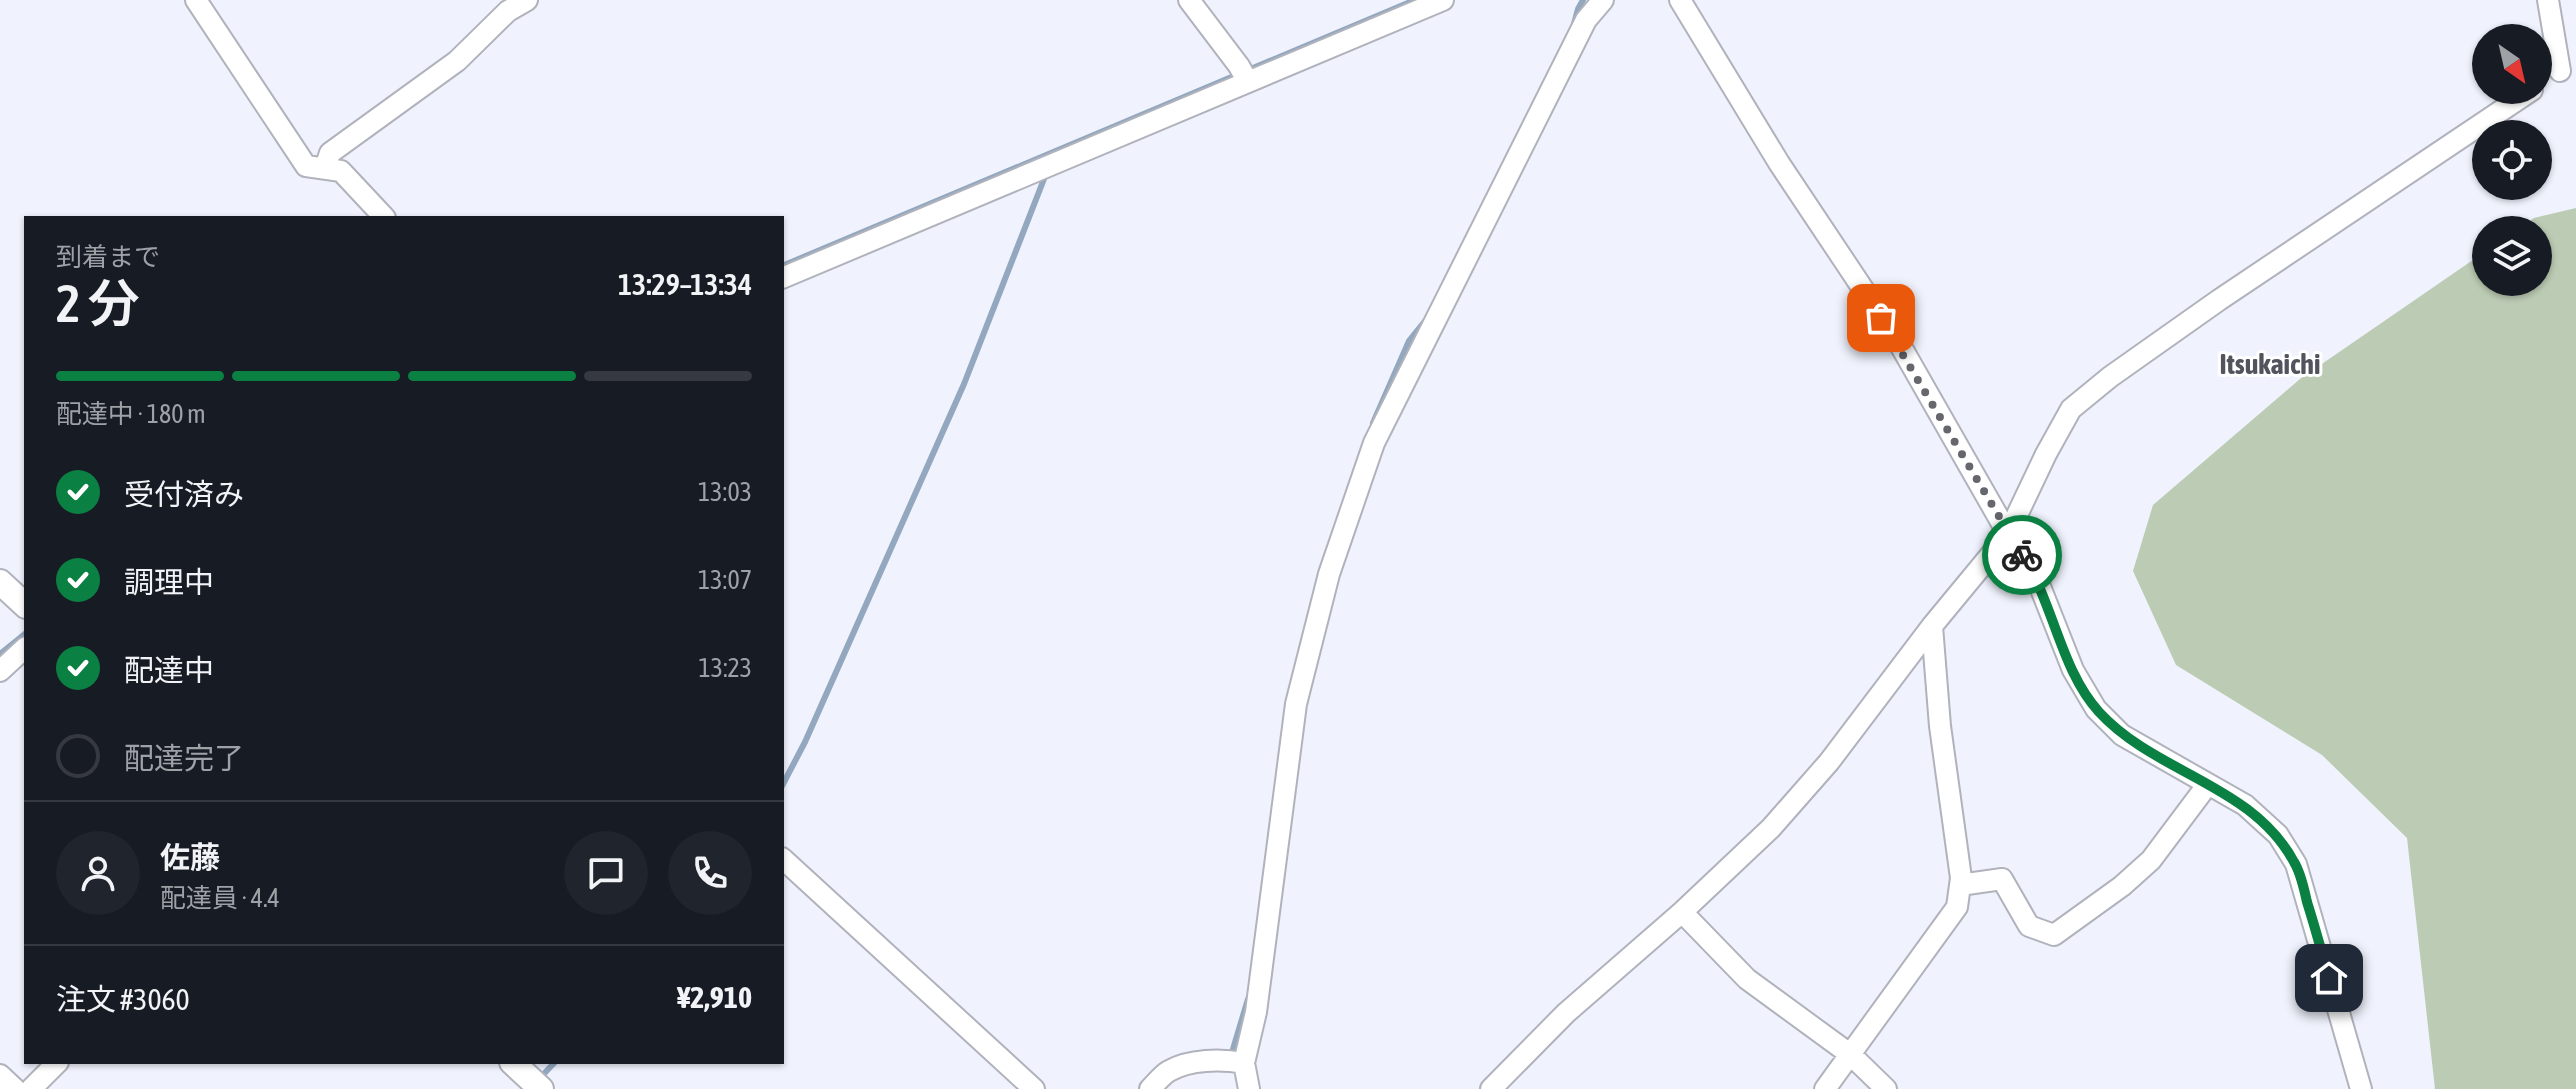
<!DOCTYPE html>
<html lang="ja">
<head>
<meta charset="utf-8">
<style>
  :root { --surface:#171b24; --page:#20242c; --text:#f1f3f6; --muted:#9ea1a6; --line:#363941; --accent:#0b8043 }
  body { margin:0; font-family:"Asap Condensed","Noto Sans JP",sans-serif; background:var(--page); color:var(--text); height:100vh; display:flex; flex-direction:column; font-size:30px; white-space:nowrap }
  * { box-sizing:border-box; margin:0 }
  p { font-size:26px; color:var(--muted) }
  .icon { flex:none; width:44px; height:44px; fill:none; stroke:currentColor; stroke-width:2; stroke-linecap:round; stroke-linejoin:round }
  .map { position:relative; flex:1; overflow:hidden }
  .sheet { position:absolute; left:24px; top:216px; width:760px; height:848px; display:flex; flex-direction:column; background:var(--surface); border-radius:0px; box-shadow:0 2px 6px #0004 }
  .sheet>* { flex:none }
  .needle { width:52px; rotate:146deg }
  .controls { position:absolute; left:2472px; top:24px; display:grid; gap:16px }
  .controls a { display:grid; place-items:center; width:80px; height:80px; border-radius:50%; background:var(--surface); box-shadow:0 2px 6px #0004; font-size:40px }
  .pin { position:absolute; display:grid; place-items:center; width:68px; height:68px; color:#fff; margin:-34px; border-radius:16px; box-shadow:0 4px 12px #0006 }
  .courier { position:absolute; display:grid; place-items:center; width:80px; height:80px; margin:-40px; border:6px solid #0b8043; border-radius:50%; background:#fff; color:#222; box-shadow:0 2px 10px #0007 }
  .overview em { font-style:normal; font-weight:600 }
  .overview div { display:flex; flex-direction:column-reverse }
  .overview { display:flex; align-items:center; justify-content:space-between; height:136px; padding:0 32px }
  h1 { font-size:52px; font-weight:600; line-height:60px }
  .bar { display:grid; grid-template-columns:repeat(4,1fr); gap:12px 8px; align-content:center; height:96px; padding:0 32px }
  .bar i { height:10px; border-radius:6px; background:var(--line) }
  .bar .current { background:var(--accent) }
  .bar p { grid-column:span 4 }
  .line { display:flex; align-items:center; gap:20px; padding:0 32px; border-top:2px solid var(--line) }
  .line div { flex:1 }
  .round { display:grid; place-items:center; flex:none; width:84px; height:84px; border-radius:42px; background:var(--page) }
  ol { padding:0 32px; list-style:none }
  li { display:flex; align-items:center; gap:24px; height:88px }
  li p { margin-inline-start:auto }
  li .icon { padding:8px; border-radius:50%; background:var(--accent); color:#fff; stroke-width:4 }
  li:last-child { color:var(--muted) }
  li i { width:44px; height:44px; border:4px solid var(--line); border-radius:50% }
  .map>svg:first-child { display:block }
  .green { fill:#bccbb4 }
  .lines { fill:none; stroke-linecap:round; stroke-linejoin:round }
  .stream { stroke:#93a8bf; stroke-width:6 }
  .minor-casing { stroke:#b0b2bc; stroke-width:24 }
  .tertiary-casing { stroke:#b0b2bc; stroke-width:28 }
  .minor { stroke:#fff; stroke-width:20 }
  .tertiary { stroke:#fff; stroke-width:24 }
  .done { stroke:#65676d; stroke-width:8; stroke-dasharray:0 14.4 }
  .route { stroke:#0b8043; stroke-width:10 }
  .labels { text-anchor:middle; stroke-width:6; stroke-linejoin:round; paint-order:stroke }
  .quarter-label { font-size:28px; font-weight:bold; fill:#52535c; stroke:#fff }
</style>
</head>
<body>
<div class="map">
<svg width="2576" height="1089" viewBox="0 0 2576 1089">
  <rect width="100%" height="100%" fill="#f0f3fd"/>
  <path class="green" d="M2576 208V1089H2435L2407 838 2322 755 2176 665 2133 571 2153 505 2300 379 2486 251V282H2538V230H2517L2534 218Z"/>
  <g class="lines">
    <path class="stream" d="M1574 24 1578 9 1583 0
      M782 266 1415 0
      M1373 423 1409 341 1426 320
      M0 654 26 633
      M782 786 805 742 964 384 1044 179
      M1233 1049 1248 999
      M538 1080 555 1062"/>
    <g class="minor-casing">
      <path id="minor" d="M196 0 306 166 341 171 385 218
        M1189 0 1239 66 1248 82
        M1680 0 1779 163 1899 343 2008 534 2035 574 2073 670 2096 709 2122 735 2245 805 2278 835 2296 864 2361 1089
        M2548 0 2560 71
        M325 168 330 153 457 61 508 11 527 0
        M782 278 1443 0
        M0 671 26 647
        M782 858 1034 1089
        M1960 885 2002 879 2029 926 2054 935 2122 886 2151 860 2208 784
        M1682 912 1747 979 1851 1055 1886 1089
        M0 1075 15 1089
        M31 1089 58 1062
        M1150 1089C1156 1083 1162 1075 1169 1071 1190 1059 1221 1059 1244 1063
        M1249 1089 1244 1063 1256 1012 1296 704 1329 574 1374 443 1586 20 1603 0
        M1491 1089 1566 1013 1682 912 1771 828 1829 762 1932 626 2008 534 2046 454 2071 409 2110 377 2219 300 2532 90
        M1825 1089 1957 907 1961 878 1940 726 1932 626"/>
    </g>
    <g class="tertiary-casing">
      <path id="tertiary" d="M0 582 26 606
        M512 1062 541 1089"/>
    </g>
    <use href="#minor" class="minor"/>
    <use href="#tertiary" class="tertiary"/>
  </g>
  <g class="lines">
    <path class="done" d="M1881 318 2022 555"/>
    <path class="route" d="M2022 555C2054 603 2060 669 2099 712 2156 774 2252 784 2294 862 2301 873 2304 889 2307 902 2315 927 2322 953 2329 978"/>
  </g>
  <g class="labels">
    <g class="quarter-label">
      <text x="2270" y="374">Itsukaichi</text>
    </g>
  </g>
</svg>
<div class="controls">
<a><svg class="needle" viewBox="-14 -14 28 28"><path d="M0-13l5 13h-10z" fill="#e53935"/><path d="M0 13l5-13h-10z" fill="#9ea1a6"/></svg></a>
<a><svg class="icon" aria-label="locate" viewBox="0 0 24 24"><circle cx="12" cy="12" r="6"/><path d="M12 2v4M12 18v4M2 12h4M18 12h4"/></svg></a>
<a><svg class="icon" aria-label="layers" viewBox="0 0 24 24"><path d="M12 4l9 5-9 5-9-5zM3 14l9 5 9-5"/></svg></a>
</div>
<div class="pin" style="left:1881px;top:318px;background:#ea580c"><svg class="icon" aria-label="bag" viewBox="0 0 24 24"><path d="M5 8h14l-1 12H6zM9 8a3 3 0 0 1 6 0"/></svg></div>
<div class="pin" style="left:2329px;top:978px;background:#1f2937"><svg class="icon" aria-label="home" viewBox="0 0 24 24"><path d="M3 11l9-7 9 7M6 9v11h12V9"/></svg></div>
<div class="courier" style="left:2022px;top:555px"><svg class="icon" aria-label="bike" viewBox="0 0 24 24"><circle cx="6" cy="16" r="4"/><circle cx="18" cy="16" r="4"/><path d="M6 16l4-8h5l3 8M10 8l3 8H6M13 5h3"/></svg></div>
<section class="sheet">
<div class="overview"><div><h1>2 分</h1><p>到着まで</p></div><em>13:29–13:34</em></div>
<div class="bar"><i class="current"></i><i class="current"></i><i class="current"></i><i></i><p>配達中 · 180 m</p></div>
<ol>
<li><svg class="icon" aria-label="check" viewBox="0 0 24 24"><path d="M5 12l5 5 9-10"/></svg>受付済み<p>13:03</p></li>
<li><svg class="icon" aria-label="check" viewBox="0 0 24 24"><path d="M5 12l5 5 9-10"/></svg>調理中<p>13:07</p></li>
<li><svg class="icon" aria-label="check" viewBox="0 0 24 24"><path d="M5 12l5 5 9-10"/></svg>配達中<p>13:23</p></li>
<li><i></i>配達完了</li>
</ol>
<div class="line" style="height:144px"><a class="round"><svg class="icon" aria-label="person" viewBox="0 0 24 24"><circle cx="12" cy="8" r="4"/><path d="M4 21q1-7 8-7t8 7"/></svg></a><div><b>佐藤</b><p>配達員 · 4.4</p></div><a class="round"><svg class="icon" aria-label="chat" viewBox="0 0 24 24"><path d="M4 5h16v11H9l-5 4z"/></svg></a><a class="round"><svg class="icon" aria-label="phone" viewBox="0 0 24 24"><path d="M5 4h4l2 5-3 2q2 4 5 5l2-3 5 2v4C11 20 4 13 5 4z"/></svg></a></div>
<div class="line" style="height:104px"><div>注文 #3060</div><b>¥2,910</b></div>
</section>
</div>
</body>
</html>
